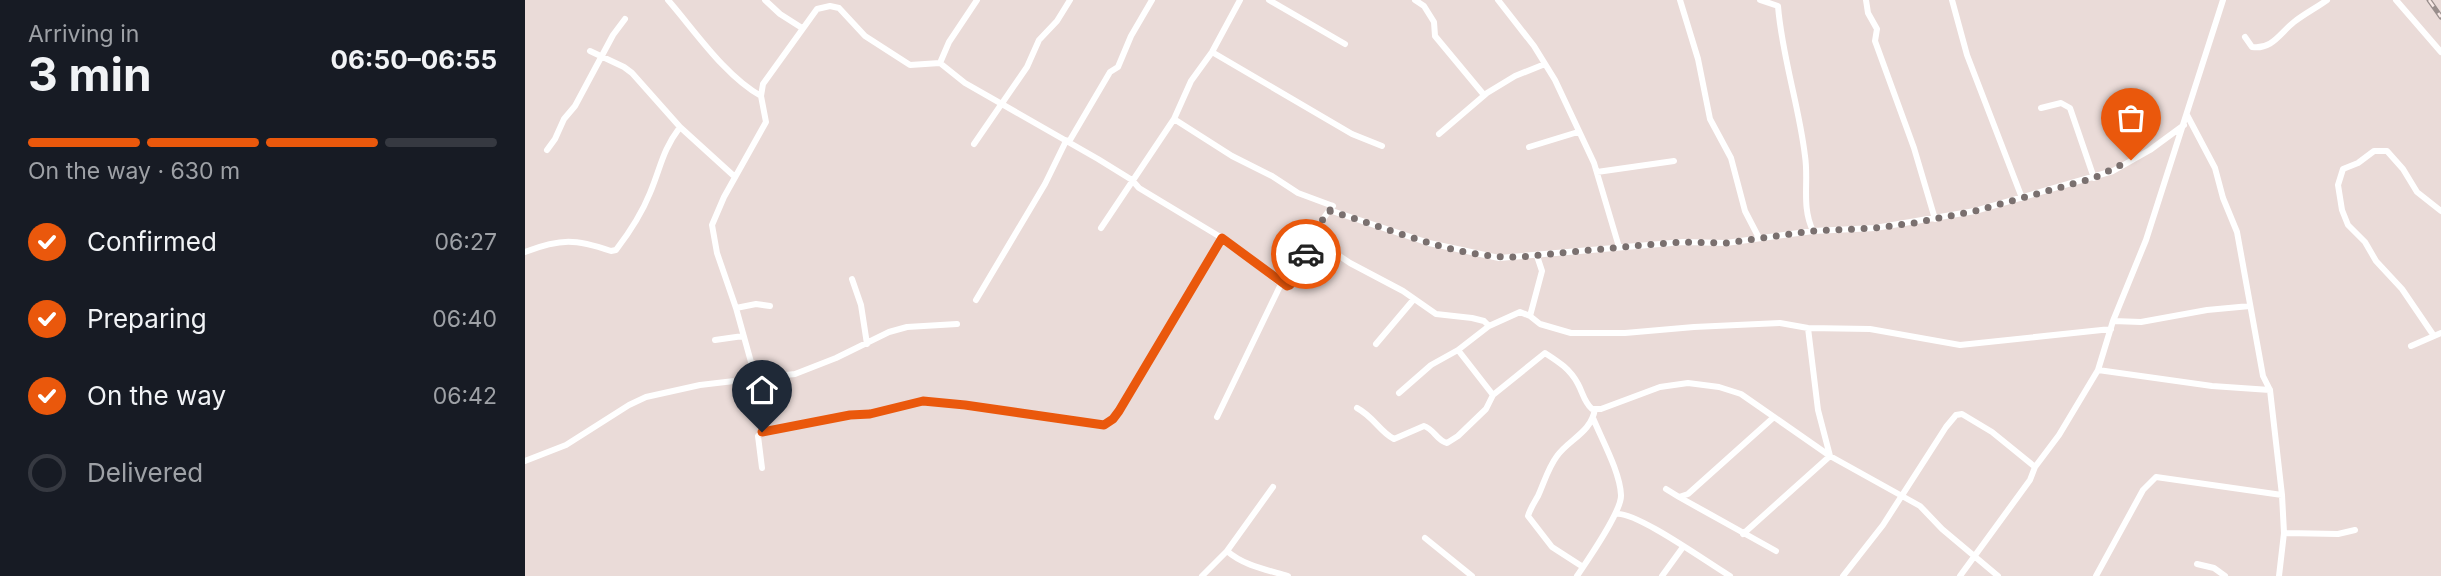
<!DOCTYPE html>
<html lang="en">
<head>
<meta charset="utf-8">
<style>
  :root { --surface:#171b24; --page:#20242c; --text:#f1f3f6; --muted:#9ea1a6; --line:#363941; --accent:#ea580c }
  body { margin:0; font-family:Inter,sans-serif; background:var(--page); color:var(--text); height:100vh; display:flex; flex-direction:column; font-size:26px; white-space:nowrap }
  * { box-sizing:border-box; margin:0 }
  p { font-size:23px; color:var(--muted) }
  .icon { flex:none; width:38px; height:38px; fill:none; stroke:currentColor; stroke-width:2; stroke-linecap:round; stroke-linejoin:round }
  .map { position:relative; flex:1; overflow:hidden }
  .side { display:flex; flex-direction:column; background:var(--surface); width:525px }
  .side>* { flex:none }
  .pin { position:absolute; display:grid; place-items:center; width:60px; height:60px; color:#fff; margin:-72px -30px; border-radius:50% 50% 50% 0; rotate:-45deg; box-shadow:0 0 7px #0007 }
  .pin .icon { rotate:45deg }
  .courier { position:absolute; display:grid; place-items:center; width:70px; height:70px; margin:-35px; border:5px solid #ea580c; border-radius:50%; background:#fff; color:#222; box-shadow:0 2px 9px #0007 }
  .summary em { font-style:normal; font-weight:700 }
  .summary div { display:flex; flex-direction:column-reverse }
  .summary { display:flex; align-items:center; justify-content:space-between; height:119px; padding:0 28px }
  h1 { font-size:46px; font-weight:700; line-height:52px }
  .bar { display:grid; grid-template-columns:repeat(4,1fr); gap:10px 7px; align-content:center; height:84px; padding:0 28px }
  .bar i { height:9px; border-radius:5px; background:var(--line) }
  .bar .on { background:var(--accent) }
  .bar p { grid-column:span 4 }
  ol { padding:0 28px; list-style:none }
  li { display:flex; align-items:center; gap:21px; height:77px }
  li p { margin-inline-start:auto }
  li .icon { padding:7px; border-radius:50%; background:var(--accent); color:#fff; stroke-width:4 }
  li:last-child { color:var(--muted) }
  li i { width:38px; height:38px; border:4px solid var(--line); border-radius:50% }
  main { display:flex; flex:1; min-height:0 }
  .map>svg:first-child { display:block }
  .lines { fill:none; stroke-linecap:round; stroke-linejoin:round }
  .street { stroke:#fff; stroke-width:6 }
  .rail-casing { stroke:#998e8c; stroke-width:5 }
  .rail { stroke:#f7e8e5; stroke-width:2.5; stroke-dasharray:8; stroke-linecap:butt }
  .done { stroke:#7a706f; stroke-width:7; stroke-dasharray:0 12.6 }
  .route { stroke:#ea580c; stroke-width:9 }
</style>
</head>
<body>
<main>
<section class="side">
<div class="summary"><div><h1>3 min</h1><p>Arriving in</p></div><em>06:50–06:55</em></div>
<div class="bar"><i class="on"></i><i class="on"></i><i class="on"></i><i></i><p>On the way · 630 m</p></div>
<ol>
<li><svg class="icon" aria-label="check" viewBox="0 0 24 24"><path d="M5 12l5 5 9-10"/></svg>Confirmed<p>06:27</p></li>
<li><svg class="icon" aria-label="check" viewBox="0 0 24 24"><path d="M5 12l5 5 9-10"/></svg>Preparing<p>06:40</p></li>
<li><svg class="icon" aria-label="check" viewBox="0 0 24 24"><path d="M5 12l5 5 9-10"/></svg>On the way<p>06:42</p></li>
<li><i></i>Delivered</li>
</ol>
</section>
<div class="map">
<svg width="1916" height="576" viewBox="0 0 1916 576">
  <rect width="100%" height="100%" fill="#eadbd8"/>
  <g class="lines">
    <path class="street" d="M143 0C170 31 200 76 236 96
      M240 0 255 14 277 28
      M452 0 424 42 415 63 440 83 573 159 607 180 614 188 697 238 756 284 765 285 798 219 806 208
      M744 0 820 44
      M890 0 899 6 909 22 910 36 959 95
      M973 0 1009 46 1030 80 1069 163 1094 247
      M1155 0 1173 59 1185 119 1206 158 1220 211 1234 238
      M1235 0 1253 6C1257 57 1274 105 1280 156 1284 182 1276 206 1288 231
      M1341 0 1343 13 1352 29 1350 41 1389 148 1410 219
      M1427 0 1442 55 1497 198
      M1871 0 1916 52
      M1720 37 1727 47C1747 50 1755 33 1769 22 1779 14 1791 8 1802 0
      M65 51 99 67 107 73 155 127 210 177
      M687 52 827 134 857 146
      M1516 108 1536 103 1545 108 1569 178
      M1662 115 1690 168 1698 198 1712 232 1738 376 1745 390 1757 495 1759 533 1754 576
      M649 119 666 81 687 52 715 0
      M914 134 962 93 990 76 1020 64
      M449 144 502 67 514 40 532 21 545 0
      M1004 147 1053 132
      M22 150 30 139 39 119 50 106 88 35 100 19
      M1072 172 1149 161
      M808 206 804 210 904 243 974 258 1158 242 1201 243 1288 231 1350 228 1450 211 1588 171 1625 150 1659 125
      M576 228 649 119 707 156 747 176 773 193 808 206
      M789 239 825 263 878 291 911 314 947 318 959 321 964 326 995 312 1005 316 1015 324 1046 333H1100L1169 327 1255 323 1283 328 1345 329 1435 345 1586 329
      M0 252C36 238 51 239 86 251L91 250C104 233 117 213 125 193 136 167 137 151 155 127
      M327 279 336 305 342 344
      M451 300 520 184 541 141 545 140 585 72 593 67 606 36 627 0
      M211 308 231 304 245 306
      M1005 316 1017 271 1012 256
      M1588 321 1616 322 1682 310 1725 306
      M964 326 933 350 968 395
      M1909 336 1877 289 1851 261 1840 242 1823 225 1817 210 1813 185 1818 169 1833 163 1849 151H1862L1878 169 1892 192 1916 211
      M190 340 218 336
      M851 344 889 299
      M1886 346 1916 333
      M1573 370 1687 386 1745 390
      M231 380 211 308 192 253 187 225 199 197 241 122 236 96 238 84 292 9 305 6 314 8 340 36 385 65 415 63
      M874 393 906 365 933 350
      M832 408C849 417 855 432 869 439L899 426C909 429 912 441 922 443L933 436 961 409 968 395 1020 353C1034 362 1045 369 1053 384 1058 393 1059 402 1067 409H1076L1135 387 1163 383 1194 387 1216 394 1305 456 1395 506 1417 529 1473 576
      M692 417 756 284
      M0 461 41 445 104 405 121 397 175 385 270 374 311 358 364 332 382 327 432 324
      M237 468 233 436 237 432 312 417 345 414 398 401 440 405 579 425 588 419 595 411 697 238
      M748 487 702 551C719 566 743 570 763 576
      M1141 489 1154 497 1163 494 1249 417
      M1154 497 1251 551
      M1091 514C1111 511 1183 563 1205 576
      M1759 533 1813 534 1830 530
      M1218 534 1305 456 1293 410 1283 328
      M900 538 947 576
      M1672 564 1689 568 1700 576
      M1058 567 1027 547 1003 516C1005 509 1009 503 1013 496 1019 483 1023 468 1032 456 1044 439 1066 433 1070 409
      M677 576 702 551
      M1052 576C1062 561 1097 511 1096 495 1095 472 1077 440 1068 418
      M1137 576 1158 547
      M1318 576 1358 525 1421 427 1431 415 1437 414 1467 432 1510 467
      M1435 576 1505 480 1510 467 1534 435 1573 370 1588 321 1621 240 1698 0
      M1571 576 1618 490 1631 477 1757 495"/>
    <g class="rail-casing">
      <path id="rail" d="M1904 0 1916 17"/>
    </g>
    <use href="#rail" class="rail"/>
  </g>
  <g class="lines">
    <path class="done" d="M781 254 798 219 808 206 804 211C867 228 928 259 995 257L1118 245 1157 242 1201 243 1288 231 1350 228 1389 223 1450 211 1569 178 1606 160"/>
    <path class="route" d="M237 432 325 415 345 414 398 401 440 405 579 425 588 419 594 411 697 238 762 286 765 285 781 254"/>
  </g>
</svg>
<div class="pin" style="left:1606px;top:160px;background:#ea580c"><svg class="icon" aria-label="bag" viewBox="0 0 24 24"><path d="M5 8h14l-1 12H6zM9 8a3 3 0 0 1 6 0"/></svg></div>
<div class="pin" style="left:237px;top:432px;background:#1f2937"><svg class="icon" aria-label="home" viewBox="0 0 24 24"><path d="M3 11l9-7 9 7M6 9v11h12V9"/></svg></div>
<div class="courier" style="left:781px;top:254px"><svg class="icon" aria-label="car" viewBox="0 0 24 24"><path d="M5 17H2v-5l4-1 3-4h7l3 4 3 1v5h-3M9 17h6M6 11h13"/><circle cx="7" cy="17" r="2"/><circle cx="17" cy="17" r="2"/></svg></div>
</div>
</main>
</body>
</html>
